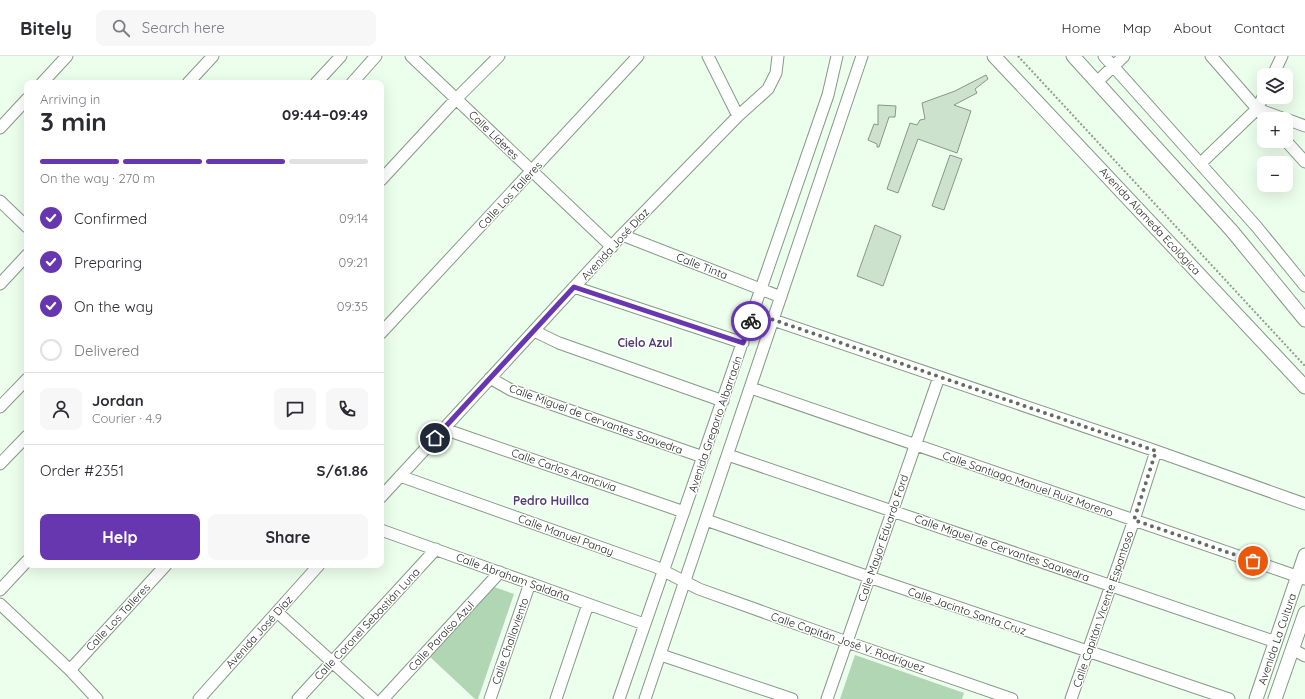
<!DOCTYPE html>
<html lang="en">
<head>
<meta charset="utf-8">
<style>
  :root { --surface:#fff; --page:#f7f7f7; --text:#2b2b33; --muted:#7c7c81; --line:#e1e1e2; --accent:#6637af }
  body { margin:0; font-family:Quicksand,sans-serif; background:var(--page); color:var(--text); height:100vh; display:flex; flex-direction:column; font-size:15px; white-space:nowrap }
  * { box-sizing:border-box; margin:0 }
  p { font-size:13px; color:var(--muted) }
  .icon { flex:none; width:22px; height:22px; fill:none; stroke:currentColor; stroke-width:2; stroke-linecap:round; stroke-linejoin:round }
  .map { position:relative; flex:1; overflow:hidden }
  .drawer { position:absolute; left:24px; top:24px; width:360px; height:488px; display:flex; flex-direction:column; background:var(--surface); border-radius:8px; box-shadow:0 4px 16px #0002 }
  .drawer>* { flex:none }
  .buttons { position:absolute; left:1257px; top:12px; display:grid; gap:8px }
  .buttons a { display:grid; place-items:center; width:36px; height:36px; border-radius:8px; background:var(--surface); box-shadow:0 4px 16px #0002; font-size:20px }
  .pin { position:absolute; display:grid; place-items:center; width:34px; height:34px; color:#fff; margin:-17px; border:2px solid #fff; border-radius:50%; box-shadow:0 1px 4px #0007 }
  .courier { position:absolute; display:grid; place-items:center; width:40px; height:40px; margin:-20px; border:3px solid #6637af; border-radius:50%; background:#fff; color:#222; box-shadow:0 1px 5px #0007 }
  .headline em { font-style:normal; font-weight:800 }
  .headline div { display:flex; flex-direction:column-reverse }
  .headline { display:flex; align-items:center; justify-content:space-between; height:68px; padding:0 16px }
  h1 { font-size:26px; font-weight:800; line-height:30px }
  .bar { display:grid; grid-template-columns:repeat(4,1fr); gap:6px 4px; align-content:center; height:48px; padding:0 16px }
  .bar i { height:5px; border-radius:3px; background:var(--line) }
  .bar .selected { background:var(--accent) }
  .bar p { grid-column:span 4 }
  .line { display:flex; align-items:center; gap:10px; padding:0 16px; border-top:1px solid var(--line) }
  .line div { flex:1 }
  .round { display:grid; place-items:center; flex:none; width:42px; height:42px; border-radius:8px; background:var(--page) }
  ol { padding:0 16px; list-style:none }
  li { display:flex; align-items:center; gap:12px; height:44px }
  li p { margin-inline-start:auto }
  li .icon { padding:4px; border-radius:50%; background:var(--accent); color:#fff; stroke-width:4 }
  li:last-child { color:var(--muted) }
  li i { width:22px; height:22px; border:2px solid var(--line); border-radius:50% }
  .button { display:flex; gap:8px; margin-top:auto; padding:8px 16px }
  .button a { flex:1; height:46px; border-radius:8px; background:var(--accent); color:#fff; font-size:16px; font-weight:800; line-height:46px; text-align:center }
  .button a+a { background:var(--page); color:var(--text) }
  header { display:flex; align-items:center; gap:24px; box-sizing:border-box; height:56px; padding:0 20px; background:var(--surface); border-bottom:1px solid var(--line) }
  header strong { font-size:19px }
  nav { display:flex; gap:22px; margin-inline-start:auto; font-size:14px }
  .search { width:280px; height:36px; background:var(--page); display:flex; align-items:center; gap:10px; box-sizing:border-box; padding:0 14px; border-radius:8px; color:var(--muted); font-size:15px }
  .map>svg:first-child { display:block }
  .green { fill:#b1d6b4 }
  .building { fill:#cce2cd; stroke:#859a86 }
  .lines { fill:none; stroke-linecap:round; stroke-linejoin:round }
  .minor-casing { stroke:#859a87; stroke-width:13 }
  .major-casing { stroke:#859a87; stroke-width:15 }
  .path { stroke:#8f9c8f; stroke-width:2; stroke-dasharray:2 2; stroke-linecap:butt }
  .minor { stroke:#fff; stroke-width:11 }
  .major { stroke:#fff; stroke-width:13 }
  .done { stroke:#626d62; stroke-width:4; stroke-dasharray:0 7.2 }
  .route { stroke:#6637af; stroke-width:5 }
  .labels { text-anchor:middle; stroke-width:3; stroke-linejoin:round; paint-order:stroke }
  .street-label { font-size:11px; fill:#171f17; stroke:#fff }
  .neighbourhood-label { font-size:12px; font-weight:bold; fill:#4f3c78; stroke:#fff }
</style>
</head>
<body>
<header>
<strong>Bitely</strong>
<div class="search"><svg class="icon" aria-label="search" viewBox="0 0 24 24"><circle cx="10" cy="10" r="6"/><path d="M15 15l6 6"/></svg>Search here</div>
<nav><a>Home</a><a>Map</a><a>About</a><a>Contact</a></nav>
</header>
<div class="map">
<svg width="1305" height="643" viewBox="0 0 1305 643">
  <rect width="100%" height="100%" fill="#ecfeec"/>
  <path class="green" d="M494 531 514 538 478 643H475L429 600Z
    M855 599 964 637 962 643H840Z"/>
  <path class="building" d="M986 19 988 23 975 33 977 37 954 49 971 55 957 97 918 83 898 137 887 133 910 67 917 69 920 64 925 63 922 47 955 35Z
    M878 49 896 50 895 61H889L879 91H877V88L868 84 874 68 878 69Z
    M950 99 962 103 944 154 932 150Z
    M875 169 901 180 883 230 857 220Z"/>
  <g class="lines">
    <g class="minor-casing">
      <path id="minor" d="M411 0 612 191
        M708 0 738 60
        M1104 0 1256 170 1305 230
        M1211 0 1266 63
        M1273 19 1282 0
        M1097 26 1124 0
        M42 27 67 0
        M188 27 213 0
        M316 27 341 0
        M352 27 376 0
        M1260 54 1285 63
        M1286 63 1305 70
        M0 72 27 43
        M1286 85 1305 106
        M1201 107 1257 53 1264 39
        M381 124 456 43 499 0
        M0 145 27 171
        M622 179 781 241
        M0 228 27 199
        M574 231 743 287
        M753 257 1156 395 1305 448
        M534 275 559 287 723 345
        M381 277 638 0
        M490 322 511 334 703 401
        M751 332 1305 523
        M0 351 27 323
        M444 373 684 456
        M728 399 1276 586
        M0 408 27 380
        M400 420 656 511 699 533 847 586 1012 643
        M381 441 622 179 738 60 768 33 776 17 778 0
        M706 464 869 521 1229 643
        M381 474 644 568
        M0 534 27 505
        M0 548 70 614 97 643
        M277 556 373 643
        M1292 593 1305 600
        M661 599 792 643
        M70 614 166 509
        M199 643 319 509
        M298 643 436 493
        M383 643 500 516
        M490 643 530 527
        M556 643 588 548
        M619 643 828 39 837 0
        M645 643 862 0
        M827 643 939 321
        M1071 643 1134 464 1156 395"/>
    </g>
    <g class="major-casing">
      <path id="major" d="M994 0 1305 331
        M1073 0 1232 175 1305 264
        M1256 643 1305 499
        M1275 643 1305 557"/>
    </g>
    <path class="path" d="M1018 0 1305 310"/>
    <use href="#minor" class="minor"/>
    <use href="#major" class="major"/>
  </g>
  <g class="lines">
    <path class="done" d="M751 265 753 257 774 264 1156 395 1134 464 1253 505"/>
    <path class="route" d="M435 382 574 231 743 287 751 265"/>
  </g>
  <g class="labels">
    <g class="street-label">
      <text transform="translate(494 79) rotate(44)" y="4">Calle Líderes</text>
      <text transform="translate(510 139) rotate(-47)" y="4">Calle Los Talleres</text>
      <text transform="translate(1150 165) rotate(47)" y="4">Avenida Alameda Ecológica</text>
      <text transform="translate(615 188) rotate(-47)" y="4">Avenida José Díaz</text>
      <text transform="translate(702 210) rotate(21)" y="4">Calle Tinta</text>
      <text transform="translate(596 363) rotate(20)" y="4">Calle Miguel de Cervantes Saavedra</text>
      <text transform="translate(715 368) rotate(-71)" y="4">Avenida Gregorio Albarracín</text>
      <text transform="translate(564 414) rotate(19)" y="4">Calle Carlos Arancivia</text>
      <text transform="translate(1028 428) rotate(19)" y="4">Calle Santiago Manuel Ruiz Moreno</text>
      <text transform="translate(566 479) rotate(20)" y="4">Calle Manuel Panay</text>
      <text transform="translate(883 482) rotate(-71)" y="4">Calle Mayor Eduardo Ford</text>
      <text transform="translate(1002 492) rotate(19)" y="4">Calle Miguel de Cervantes Saavedra</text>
      <text transform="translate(513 521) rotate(20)" y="4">Calle Abraham Saldaña</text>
      <text transform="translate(1103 553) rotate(-71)" y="4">Calle Capitán Vicente Espantoso</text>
      <text transform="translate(967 555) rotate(19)" y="4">Calle Jacinto Santa Cruz</text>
      <text transform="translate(118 561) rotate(-47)" y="4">Calle Los Talleres</text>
      <text transform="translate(367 568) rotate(-47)" y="4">Calle Coronel Sebastián Luna</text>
      <text transform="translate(259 576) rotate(-48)" y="4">Avenida José Díaz</text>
      <text transform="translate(441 580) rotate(-47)" y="4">Calle Paraíso Azul</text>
      <text transform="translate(1277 583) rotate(-71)" y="4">Avenida La Cultura</text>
      <text transform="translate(510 585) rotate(-71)" y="4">Calle Challaviento</text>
      <text transform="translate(848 586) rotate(19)" y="4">Calle Capitán José V. Rodríguez</text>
    </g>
    <g class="neighbourhood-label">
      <text x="645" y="291">Cielo Azul</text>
      <text x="551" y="449">Pedro Huillca</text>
    </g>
  </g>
</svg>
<div class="buttons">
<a><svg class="icon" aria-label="layers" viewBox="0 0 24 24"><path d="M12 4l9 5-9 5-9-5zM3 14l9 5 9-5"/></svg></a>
<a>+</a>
<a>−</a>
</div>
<div class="pin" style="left:1253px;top:505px;background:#ea580c"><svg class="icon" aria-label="bag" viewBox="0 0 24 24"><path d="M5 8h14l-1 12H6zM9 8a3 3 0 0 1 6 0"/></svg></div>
<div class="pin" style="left:435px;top:382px;background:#1f2937"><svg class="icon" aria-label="home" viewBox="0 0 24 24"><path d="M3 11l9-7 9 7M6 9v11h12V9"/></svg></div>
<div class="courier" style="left:751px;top:265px"><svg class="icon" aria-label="bike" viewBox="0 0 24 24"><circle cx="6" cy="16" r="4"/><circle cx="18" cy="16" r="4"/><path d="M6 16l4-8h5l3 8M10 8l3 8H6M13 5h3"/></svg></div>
<section class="drawer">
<div class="headline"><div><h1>3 min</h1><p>Arriving in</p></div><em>09:44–09:49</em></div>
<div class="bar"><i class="selected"></i><i class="selected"></i><i class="selected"></i><i></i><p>On the way · 270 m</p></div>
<ol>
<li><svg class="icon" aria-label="check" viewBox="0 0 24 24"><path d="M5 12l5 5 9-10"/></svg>Confirmed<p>09:14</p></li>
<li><svg class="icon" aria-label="check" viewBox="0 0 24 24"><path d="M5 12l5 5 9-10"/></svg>Preparing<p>09:21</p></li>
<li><svg class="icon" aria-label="check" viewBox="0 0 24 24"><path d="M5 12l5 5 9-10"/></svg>On the way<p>09:35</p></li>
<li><i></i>Delivered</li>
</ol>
<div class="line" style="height:72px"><a class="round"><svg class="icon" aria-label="person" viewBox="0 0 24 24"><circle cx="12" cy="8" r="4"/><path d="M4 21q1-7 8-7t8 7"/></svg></a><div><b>Jordan</b><p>Courier · 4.9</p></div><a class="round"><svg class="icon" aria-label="chat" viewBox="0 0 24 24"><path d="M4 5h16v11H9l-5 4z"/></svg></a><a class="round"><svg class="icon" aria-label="phone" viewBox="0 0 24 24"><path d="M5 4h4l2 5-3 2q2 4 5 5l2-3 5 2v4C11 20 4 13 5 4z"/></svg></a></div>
<div class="line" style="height:52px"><div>Order #2351</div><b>S/61.86</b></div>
<div class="button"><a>Help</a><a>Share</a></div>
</section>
</div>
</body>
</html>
